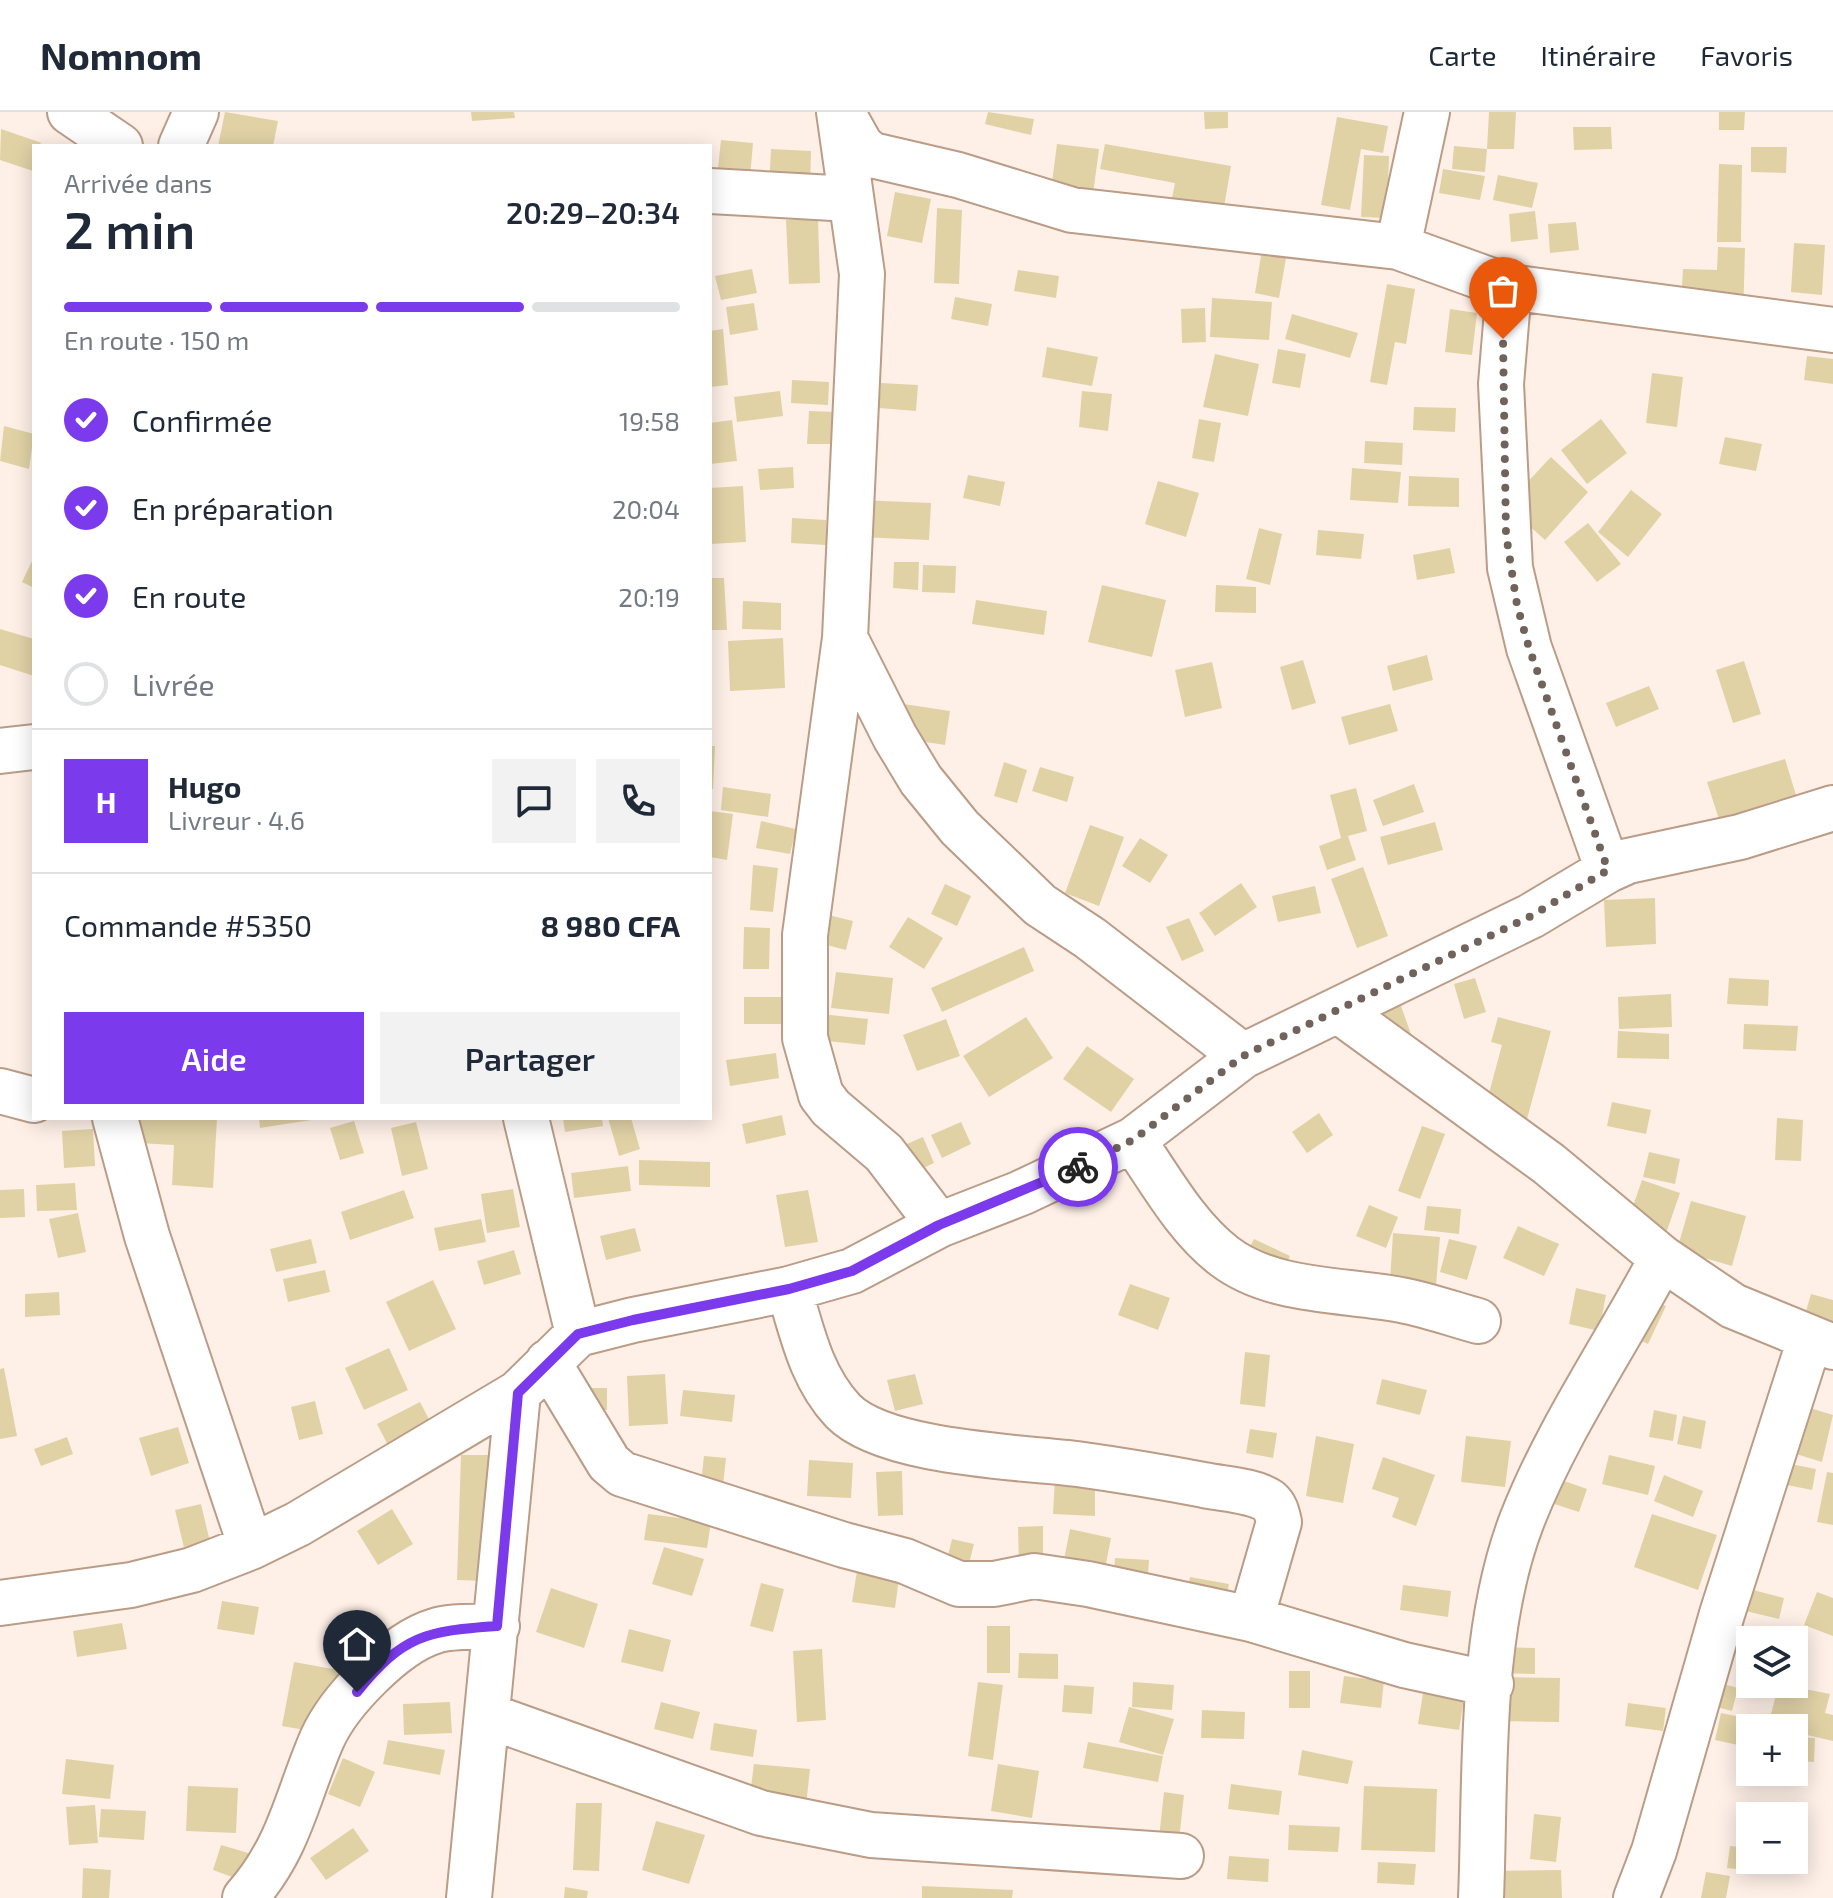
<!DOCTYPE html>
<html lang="fr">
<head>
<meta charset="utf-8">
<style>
  :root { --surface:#fff; --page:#f2f2f3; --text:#1f2937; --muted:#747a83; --line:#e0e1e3; --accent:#7c3aed }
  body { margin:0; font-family:"Exo 2",sans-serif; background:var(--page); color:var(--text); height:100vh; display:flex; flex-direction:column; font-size:30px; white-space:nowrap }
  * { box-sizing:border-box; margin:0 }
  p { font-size:26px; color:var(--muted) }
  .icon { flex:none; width:44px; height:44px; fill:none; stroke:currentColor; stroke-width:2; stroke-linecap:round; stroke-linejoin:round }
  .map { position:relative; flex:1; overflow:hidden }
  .panel { position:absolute; left:32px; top:32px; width:680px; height:976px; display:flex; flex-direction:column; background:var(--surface); border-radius:0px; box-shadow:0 4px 20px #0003 }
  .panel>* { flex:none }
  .tools { position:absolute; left:1736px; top:1514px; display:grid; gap:16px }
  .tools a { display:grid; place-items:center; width:72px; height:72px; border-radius:0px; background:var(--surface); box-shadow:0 4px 20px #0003; font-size:40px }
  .pin { position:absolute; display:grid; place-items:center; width:68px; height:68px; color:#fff; margin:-82px -34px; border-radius:50% 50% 50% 0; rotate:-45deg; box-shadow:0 0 8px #0007 }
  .pin .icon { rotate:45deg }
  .courier { position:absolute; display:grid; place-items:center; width:80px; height:80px; margin:-40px; border:6px solid #7c3aed; border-radius:50%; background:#fff; color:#222; box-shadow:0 2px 10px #0007 }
  .overview em { font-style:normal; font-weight:600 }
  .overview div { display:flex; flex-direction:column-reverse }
  .overview { display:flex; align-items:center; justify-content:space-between; height:136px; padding:0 32px }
  h1 { font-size:52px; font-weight:600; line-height:60px }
  .bar { display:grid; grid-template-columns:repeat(4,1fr); gap:12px 8px; align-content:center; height:96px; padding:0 32px }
  .bar i { height:10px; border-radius:6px; background:var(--line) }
  .bar .active { background:var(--accent) }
  .bar p { grid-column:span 4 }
  .line { display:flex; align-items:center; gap:20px; padding:0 32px; border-top:2px solid var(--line) }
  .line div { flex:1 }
  .round { display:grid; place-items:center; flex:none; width:84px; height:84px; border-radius:0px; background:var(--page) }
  ol { padding:0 32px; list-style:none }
  li { display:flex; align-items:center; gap:24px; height:88px }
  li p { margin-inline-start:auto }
  li .icon { padding:8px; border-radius:50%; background:var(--accent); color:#fff; stroke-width:4 }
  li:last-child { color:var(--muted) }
  li i { width:44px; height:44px; border:4px solid var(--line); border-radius:50% }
  .cta { display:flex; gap:16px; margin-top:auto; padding:16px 32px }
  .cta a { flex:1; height:92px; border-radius:0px; background:var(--accent); color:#fff; font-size:32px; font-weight:600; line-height:92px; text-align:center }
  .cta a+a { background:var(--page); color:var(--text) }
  header { display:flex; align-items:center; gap:48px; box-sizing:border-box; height:112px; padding:0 40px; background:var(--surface); border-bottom:2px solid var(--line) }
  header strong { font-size:38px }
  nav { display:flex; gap:44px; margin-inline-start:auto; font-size:28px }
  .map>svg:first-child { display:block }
  .building { fill:#e1d2a6 }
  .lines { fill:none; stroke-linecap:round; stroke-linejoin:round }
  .minor-casing { stroke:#ba9c87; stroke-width:48 }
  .minor { stroke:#fff; stroke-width:44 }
  .done { stroke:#70635b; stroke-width:8; stroke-dasharray:0 14.4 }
  .route { stroke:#7c3aed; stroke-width:10 }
</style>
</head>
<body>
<header>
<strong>Nomnom</strong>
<nav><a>Carte</a><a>Itinéraire</a><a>Favoris</a></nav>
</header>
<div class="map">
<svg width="1833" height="1786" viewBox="0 0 1833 1786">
  <rect width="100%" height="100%" fill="#fef0e7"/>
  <path class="building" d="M225 0 278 9 273 34H218Z
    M471 0H514L515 6 472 9Z
    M988 0 1034 7 1031 23 985 12Z
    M1204 0H1228V16L1205 17Z
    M1489 0H1516L1514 37H1487Z
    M1719 0H1745L1744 18H1719Z
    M1337 5 1388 14 1383 41 1361 37 1350 98 1321 93Z
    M1573 15H1611L1612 37 1574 38Z
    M1 17 42 31 34 34 33 59 0 48Z
    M721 28 753 31 749 77 716 74Z
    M1057 32 1099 37 1092 90 1050 85Z
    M1105 32 1231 54 1224 95 1172 86 1175 71 1100 57Z
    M1454 34 1487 37 1485 60 1452 57Z
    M1751 35H1787L1786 61 1751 60Z
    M771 37 811 39 810 77 769 76Z
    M1364 43 1389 44 1387 106 1361 105Z
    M1719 52 1742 53 1741 130H1717Z
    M1443 57 1485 64 1480 88 1439 81Z
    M1498 63 1538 71 1532 96 1493 88Z
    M895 80 931 87 922 131 887 124Z
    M937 96 962 98 959 172 934 171Z
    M1535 99 1538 127 1511 130 1509 102Z
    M818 107 820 171 789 172 786 108Z
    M1576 110 1579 138 1550 141 1548 112Z
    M1263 131 1288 135 1279 186 1255 181Z
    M1794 131 1825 133 1822 183 1791 180Z
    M1718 135 1745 136 1743 209 1680 207 1683 157 1717 158Z
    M752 157 757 181 721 188 715 164Z
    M1018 158 1059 164 1056 186 1014 179Z
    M1387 172 1415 177 1406 232 1395 230 1387 273 1370 270Z
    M955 185 992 192 988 214 951 207Z
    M1212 186 1272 190 1269 228 1210 225Z
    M754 191 758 218 730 223 726 195Z
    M1205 196 1206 230 1182 231 1181 197Z
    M1450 197 1477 201 1472 243 1445 240Z
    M1292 202 1358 221 1350 246 1285 227Z
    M723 217 728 273 710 275V219Z
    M1047 235 1098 245 1092 274 1042 265Z
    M1278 237 1306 242 1300 276 1272 271Z
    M1215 242 1259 252 1248 304 1203 295Z
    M1807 244 1833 247V272L1804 268Z
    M1652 261 1683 265 1677 315 1646 311Z
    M792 268 829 270 828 293 791 291Z
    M881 271 918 273 916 299 879 296Z
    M780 279 783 304 737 310 734 285Z
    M1082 279 1112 282 1108 319 1079 315Z
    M1414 295 1456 296 1455 320 1413 318Z
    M809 299 836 300 834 332H807Z
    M1199 307 1221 311 1214 350 1192 346Z
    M1601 307 1627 341 1587 372 1561 338Z
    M732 308 737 349 710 352V311Z
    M4 314 34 322 29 357 0 349Z
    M1725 325 1762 332 1756 359 1719 352Z
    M1365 329 1403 331 1402 353 1364 351Z
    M1551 345 1588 380 1545 428 1506 393Z
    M793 355 794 376 760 378 758 357Z
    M1352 356 1401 360 1398 391 1350 388Z
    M968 363 1005 370 1000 394 963 386Z
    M1409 364 1459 366V395L1408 394Z
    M1158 369 1199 381 1186 425 1145 412Z
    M743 374 746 430 710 432V376Z
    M1631 378 1662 402 1628 445 1598 420Z
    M859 388 931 391 929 428 858 425Z
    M792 406 826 408V433L791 431Z
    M1588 411 1621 452 1597 470 1564 430Z
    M1259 416 1282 422 1270 473 1246 467Z
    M1318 418 1364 422 1361 447 1316 443Z
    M1450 436 1455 461 1417 468 1413 443Z
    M34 445V476L22 470Z
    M894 450H919L918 478 893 476Z
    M923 453 956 454 955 481 922 480Z
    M710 466H724L727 518H710Z
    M1102 473 1166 488 1152 545 1088 530Z
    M1216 473 1256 475V501L1215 500Z
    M976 488 1047 499 1044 523 972 512Z
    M743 489 781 491V518L742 517Z
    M0 517 34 527V564L0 553Z
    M783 526 785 576 730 579 728 529Z
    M1427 543 1433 568 1393 579 1387 554Z
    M1303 548 1316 591 1292 598 1280 555Z
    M1744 549 1761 602 1733 611 1716 558Z
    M1212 550 1222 596 1185 605 1175 558Z
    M1649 574 1659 597 1616 615 1606 591Z
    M884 589 950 599 945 633 879 623Z
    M1390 592 1398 619 1349 633 1341 605Z
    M710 634H715L713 677H710Z
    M1785 647 1803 706 1726 729 1707 670Z
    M1004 650 1027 658 1017 691 994 684Z
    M1040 655 1074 665 1067 690 1032 679Z
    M1414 672 1424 700 1383 714 1373 688Z
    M723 675 771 682 768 705 721 698Z
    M1356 676 1367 719 1348 724 1356 748 1327 758 1319 734 1341 726 1330 683Z
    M710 699 733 702 727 748 710 745Z
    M761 709 796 717 790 742 756 736Z
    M1435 710 1443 738 1388 753 1380 725Z
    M1090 713 1124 725 1099 794 1065 781Z
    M1140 726 1168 743 1150 771 1122 754Z
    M753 753 778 756 773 800 750 798Z
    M1363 755 1388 824 1357 836 1331 767Z
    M1241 771 1257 795 1215 824 1199 801Z
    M945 772 971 784 957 814 931 802Z
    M1315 774 1321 801 1278 810 1272 784Z
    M1655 786 1656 832 1606 835 1604 788Z
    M808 798 853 809 846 838 800 826Z
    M908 805 943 826 924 857 889 835Z
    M1189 806 1204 839 1182 849 1166 815Z
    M744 815 770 816 769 857H743Z
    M1024 835 1034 859 942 900 931 876Z
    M836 860 893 866 889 902 831 896Z
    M1475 866 1486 900 1464 907 1454 872Z
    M1729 866 1769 868 1768 894 1727 892Z
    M1671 882 1672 915 1619 917 1618 885Z
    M744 885H781V912H744Z
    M1400 891 1413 928 1370 900Z
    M821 902 868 907 865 933 818 928Z
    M1026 905 1053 946 989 985 963 944Z
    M1498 905 1551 919 1527 1007 1485 996 1502 933 1491 930Z
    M946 907 960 944 917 959 903 923Z
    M1744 912 1798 914 1796 939 1743 937Z
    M1618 919 1669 922V947L1617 946Z
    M1087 934 1134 967 1111 1000 1063 967Z
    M776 941 779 966 730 974 726 948Z
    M1612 990 1651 998 1646 1022 1607 1014Z
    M1319 1001 1333 1023 1307 1041 1292 1020Z
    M782 1003 786 1023 746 1032 742 1012Z
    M139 1006H217L213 1076 172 1073 174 1033 138 1031Z
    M259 1006H311V1008L260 1016Z
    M563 1006H602L603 1014 565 1020Z
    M608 1006H631L640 1037 619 1044Z
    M1777 1006 1803 1008 1801 1049 1775 1048Z
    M354 1009 364 1041 340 1048 330 1016Z
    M416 1010 428 1057 402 1064 391 1016Z
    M961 1010 971 1032 942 1046 931 1023Z
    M1422 1014 1445 1022 1420 1087 1398 1079Z
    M93 1017 95 1054 64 1056 62 1019Z
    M923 1025 934 1051 891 1071 879 1044Z
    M1649 1040 1680 1047 1675 1072 1643 1065Z
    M639 1048 710 1050V1075L639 1073Z
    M628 1054 631 1079 574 1086 571 1061Z
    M1642 1068 1680 1081 1663 1130 1625 1117Z
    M75 1071 77 1098 37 1099 36 1073Z
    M24 1077 25 1105 0 1106V1078Z
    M513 1077 520 1115 487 1121 481 1082Z
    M404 1078 414 1106 350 1128 341 1100Z
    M808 1078 818 1130 785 1135 776 1083Z
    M1691 1089 1746 1104 1732 1154 1677 1138Z
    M1369 1093 1398 1105 1386 1136 1356 1124Z
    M1427 1094 1461 1097 1459 1122 1424 1118Z
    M78 1101 86 1140 58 1146 49 1107Z
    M481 1107 486 1130 439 1139 434 1116Z
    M1518 1114 1559 1132 1544 1164 1503 1146Z
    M635 1116 641 1139 606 1148 600 1124Z
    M1393 1121 1440 1125 1436 1173 1390 1169Z
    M311 1127 317 1151 276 1160 270 1137Z
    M1254 1127 1290 1144 1279 1166 1243 1148Z
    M1449 1127 1477 1134 1467 1168 1440 1160Z
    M514 1138 521 1162 484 1173 477 1149Z
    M325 1158 330 1180 288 1190 283 1167Z
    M433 1168 456 1217 409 1239 386 1190Z
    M1130 1172 1170 1186 1158 1218 1118 1203Z
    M1576 1176 1606 1183 1599 1219 1569 1212Z
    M59 1180 60 1203 25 1205V1182Z
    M1811 1182 1833 1188V1229L1800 1219Z
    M1641 1183 1666 1194 1648 1232 1623 1221Z
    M389 1236 408 1278 364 1298 345 1256Z
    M1245 1240 1270 1243 1265 1295 1240 1292Z
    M4 1256 17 1324 0 1327V1257Z
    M665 1262 668 1312 629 1314 627 1264Z
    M915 1262 923 1292 895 1299 887 1268Z
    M1382 1267 1427 1278 1420 1303 1376 1292Z
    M570 1276H607V1298L571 1299Z
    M683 1278 735 1283 732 1310 680 1304Z
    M315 1289 323 1322 299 1328 291 1295Z
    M420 1290 434 1317 391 1339 377 1312Z
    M1810 1296 1833 1303 1822 1350 1796 1342Z
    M1654 1298 1677 1303 1673 1329 1649 1325Z
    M1683 1304 1706 1309 1701 1337 1677 1332Z
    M178 1315 189 1351 151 1364 139 1326Z
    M1250 1317 1277 1321 1273 1346 1246 1341Z
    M1316 1324 1354 1332 1343 1391 1306 1384Z
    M1466 1324 1511 1329 1505 1375 1461 1370Z
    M67 1325 73 1342 41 1354 34 1337Z
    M461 1343H489L486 1469 457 1468Z
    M1609 1343 1655 1354 1648 1383 1602 1372Z
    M704 1344 726 1346 721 1391 699 1388Z
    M1383 1345 1435 1363 1416 1414 1392 1405 1399 1386 1372 1377Z
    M809 1348 853 1351 851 1386 807 1384Z
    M1775 1349 1816 1357 1812 1378 1771 1370Z
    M902 1359 903 1403 878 1404 876 1360Z
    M1827 1360 1833 1361V1413L1817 1410Z
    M1664 1363 1703 1379 1693 1405 1654 1389Z
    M1055 1364 1095 1365V1404L1053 1402Z
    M1550 1364 1587 1377 1579 1400 1542 1388Z
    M201 1392 211 1434 185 1440 175 1398Z
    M392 1397 413 1432 378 1453 357 1419Z
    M648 1402 711 1410 707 1436 644 1428Z
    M1652 1402 1717 1423 1698 1478 1634 1455Z
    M1043 1414V1453L1019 1454 1018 1415Z
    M1070 1417 1111 1426 1102 1472 1061 1463Z
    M952 1427 974 1432 964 1472 942 1467Z
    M664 1435 704 1447 692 1484 652 1472Z
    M1115 1446 1149 1448 1147 1477 1113 1475Z
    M858 1453 900 1459 895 1496 852 1490Z
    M1190 1465 1229 1472 1225 1495 1186 1487Z
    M761 1471 784 1477 773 1520 750 1514Z
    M1730 1472 1784 1486 1779 1507 1725 1494Z
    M1403 1473 1451 1479 1448 1505 1400 1498Z
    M551 1476 598 1492 584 1536 536 1520Z
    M1817 1480 1833 1486V1524L1804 1513Z
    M222 1489 259 1495 254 1523 217 1517Z
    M122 1511 127 1537 77 1545 73 1519Z
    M987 1514H1010V1561H987Z
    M629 1517 671 1528 663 1560 621 1550Z
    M1493 1535 1535 1536V1562L1493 1561Z
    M822 1537 826 1608 797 1610 793 1539Z
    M1019 1541 1058 1542V1567L1018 1566Z
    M294 1550 344 1559 333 1623 282 1614Z
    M1289 1559H1310V1596H1289Z
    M1344 1564 1384 1569 1381 1596 1340 1591Z
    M1501 1565 1560 1566 1559 1610 1500 1609Z
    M1701 1566 1738 1576 1732 1599 1696 1590Z
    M978 1570 1003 1573 993 1648 968 1644Z
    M1133 1570 1174 1573 1172 1598 1132 1595Z
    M1779 1572 1830 1582 1825 1601 1833 1603V1629L1794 1620V1616L1768 1613Z
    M1064 1573 1094 1575 1092 1602 1062 1600Z
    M1423 1581 1464 1587 1459 1618 1418 1612Z
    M450 1590 452 1621 404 1623 403 1592Z
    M661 1590 700 1600 693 1627 654 1617Z
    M1628 1591 1666 1596 1663 1619 1625 1614Z
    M1129 1595 1174 1607 1163 1643 1119 1630Z
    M1202 1598 1245 1600 1244 1627 1201 1626Z
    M1721 1601 1750 1607 1743 1634 1715 1628Z
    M714 1611 757 1618 753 1645 710 1638Z
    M1794 1625 1815 1626 1814 1650 1794 1649Z
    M388 1628 445 1638 440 1663 383 1652Z
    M1088 1630 1163 1644 1158 1670 1083 1656Z
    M1302 1638 1353 1649 1348 1672 1298 1663Z
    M343 1646 375 1660 360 1695 328 1682Z
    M66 1647 114 1653 110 1687 62 1682Z
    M754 1652 810 1657 805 1703 748 1697Z
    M998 1652 1039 1659 1032 1706 991 1699Z
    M1231 1672 1282 1679 1279 1703 1228 1697Z
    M188 1674 238 1676 236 1721 186 1719Z
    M1364 1674 1437 1677 1435 1740 1361 1738Z
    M1164 1680 1184 1683 1179 1728 1159 1726Z
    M576 1691H602L599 1759 573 1758Z
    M95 1693 98 1731 69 1733 66 1695Z
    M101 1697 146 1699 144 1728 99 1725Z
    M1534 1702 1561 1705 1556 1750 1530 1747Z
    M656 1709 705 1723 689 1772 642 1758Z
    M1289 1713 1340 1715 1338 1740 1288 1738Z
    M353 1716 369 1739 326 1768 310 1746Z
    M221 1733 255 1743 246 1770 213 1758Z
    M1730 1734 1750 1736V1748H1767L1766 1760 1727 1756Z
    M1229 1744 1269 1747 1268 1770 1227 1767Z
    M1378 1750 1416 1752 1414 1773 1377 1771Z
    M83 1756 111 1758 109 1786H82Z
    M1561 1758 1562 1786H1478L1477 1759Z
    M1706 1760 1730 1764 1726 1786H1701Z
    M922 1774 1013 1778 1012 1786H922Z
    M565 1775 588 1779 587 1786H564Z"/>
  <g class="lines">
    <g class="minor-casing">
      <path id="minor" d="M70 0 120 34
        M839 0 862 162 845 526 895 625 921 668 960 716 1040 793 1090 826 1243 944
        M842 0 861 34 872 43 958 63 1072 98 1398 135 1509 175 1833 218
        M181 34 196 0
        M710 79 851 87
        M1398 135 1427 0
        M1509 175 1501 272 1510 456 1529 536 1608 758
        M845 526 805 823V926L821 983 831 996 884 1041 939 1113
        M0 639 34 635
        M1339 899 1549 1052 1662 1146 1733 1194 1833 1235
        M0 979 34 988
        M115 1006 147 1124 251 1435
        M526 1006 578 1222
        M1133 1028C1160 1067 1186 1115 1224 1144 1272 1181 1344 1177 1401 1188 1427 1193 1453 1202 1478 1209
        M789 1177C802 1220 811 1265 843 1299 884 1341 1019 1345 1077 1352 1120 1358 1162 1365 1204 1373 1222 1377 1253 1378 1269 1389 1276 1395 1277 1402 1279 1410L1251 1507
        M548 1250 609 1351 622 1362 844 1433 905 1449 959 1472H994L1034 1464 1088 1472 1251 1507 1404 1553 1491 1572
        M0 1491 131 1473 192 1458 251 1435 298 1412 518 1281 578 1222 633 1208 789 1177 852 1159 939 1113 1021 1081 1133 1028 1243 944 1531 804 1608 758 1628 749 1740 725 1833 696
        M489 1604 761 1701 871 1723 1181 1744
        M245 1786C290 1735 296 1687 322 1627 339 1589 395 1531 435 1519 453 1513 478 1516 497 1514
        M469 1786 518 1281
        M1481 1786C1486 1665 1478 1522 1522 1408 1558 1316 1616 1233 1662 1146
        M1636 1786 1654 1739 1722 1502 1810 1227"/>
    </g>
    <use href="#minor" class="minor"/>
  </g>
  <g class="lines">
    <path class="done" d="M1078 1055 1133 1028 1243 944 1531 804 1608 758 1529 536 1517 493 1506 422 1503 227"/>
    <path class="route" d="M357 1580C403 1523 426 1519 497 1514L518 1281 578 1222 633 1208 789 1177 852 1159 939 1113 1078 1055"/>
  </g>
</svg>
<div class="tools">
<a><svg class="icon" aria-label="layers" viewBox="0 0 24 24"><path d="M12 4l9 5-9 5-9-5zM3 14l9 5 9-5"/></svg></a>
<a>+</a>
<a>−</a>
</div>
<div class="pin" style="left:1503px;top:227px;background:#ea580c"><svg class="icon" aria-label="bag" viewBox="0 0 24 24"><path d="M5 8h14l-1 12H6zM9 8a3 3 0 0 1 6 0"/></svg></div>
<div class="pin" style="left:357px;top:1580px;background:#1f2937"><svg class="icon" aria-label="home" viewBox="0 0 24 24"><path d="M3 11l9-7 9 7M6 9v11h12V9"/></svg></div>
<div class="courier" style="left:1078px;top:1055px"><svg class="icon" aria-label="bike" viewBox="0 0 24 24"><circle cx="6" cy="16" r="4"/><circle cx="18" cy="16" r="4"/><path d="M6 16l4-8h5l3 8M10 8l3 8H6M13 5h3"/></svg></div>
<section class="panel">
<div class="overview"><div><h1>2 min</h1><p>Arrivée dans</p></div><em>20:29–20:34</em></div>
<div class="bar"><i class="active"></i><i class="active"></i><i class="active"></i><i></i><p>En route · 150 m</p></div>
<ol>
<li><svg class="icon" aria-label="check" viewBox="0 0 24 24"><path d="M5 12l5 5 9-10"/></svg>Confirmée<p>19:58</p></li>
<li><svg class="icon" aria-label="check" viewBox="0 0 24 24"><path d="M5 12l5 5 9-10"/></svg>En préparation<p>20:04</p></li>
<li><svg class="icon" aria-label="check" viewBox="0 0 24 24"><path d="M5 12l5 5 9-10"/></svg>En route<p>20:19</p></li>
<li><i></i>Livrée</li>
</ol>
<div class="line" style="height:144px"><b class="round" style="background:var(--accent);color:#fff">H</b><div><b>Hugo</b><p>Livreur · 4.6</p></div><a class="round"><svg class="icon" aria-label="chat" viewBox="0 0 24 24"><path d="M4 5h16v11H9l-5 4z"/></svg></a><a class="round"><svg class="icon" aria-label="phone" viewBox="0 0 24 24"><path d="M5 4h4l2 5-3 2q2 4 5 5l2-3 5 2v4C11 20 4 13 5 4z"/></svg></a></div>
<div class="line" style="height:104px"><div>Commande #5350</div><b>8 980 CFA</b></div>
<div class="cta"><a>Aide</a><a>Partager</a></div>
</section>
</div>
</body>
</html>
